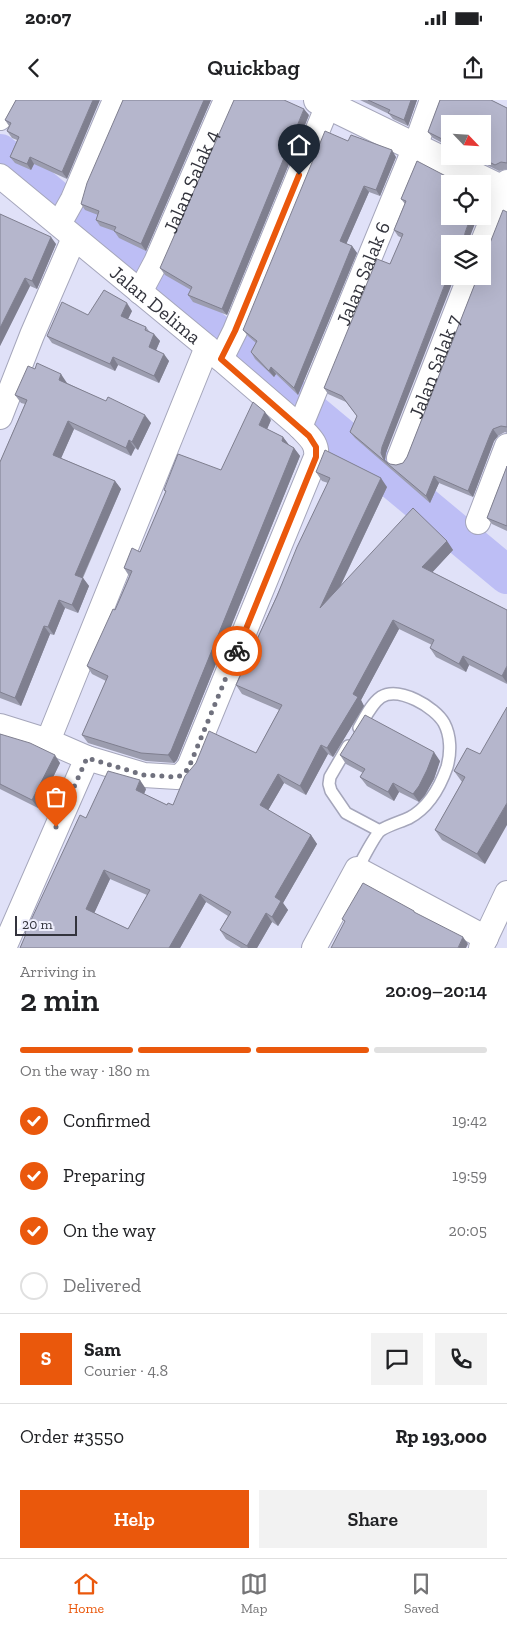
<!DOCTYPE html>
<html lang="en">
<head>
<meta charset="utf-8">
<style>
  :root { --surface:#fff; --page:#f2f2f2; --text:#202124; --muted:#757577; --line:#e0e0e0; --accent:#ea580c }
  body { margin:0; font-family:"Zilla Slab",serif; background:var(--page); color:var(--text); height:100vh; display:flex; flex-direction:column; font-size:19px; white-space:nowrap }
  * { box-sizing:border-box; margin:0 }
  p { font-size:16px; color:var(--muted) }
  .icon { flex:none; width:28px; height:28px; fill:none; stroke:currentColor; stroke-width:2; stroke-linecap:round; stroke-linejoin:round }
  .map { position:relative; height:848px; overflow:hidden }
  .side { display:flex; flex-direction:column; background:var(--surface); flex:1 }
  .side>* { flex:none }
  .needle { width:32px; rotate:115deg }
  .tools { position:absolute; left:441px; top:15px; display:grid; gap:10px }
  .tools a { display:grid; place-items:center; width:50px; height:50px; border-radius:0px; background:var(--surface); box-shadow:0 5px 20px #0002; font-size:25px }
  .scale { position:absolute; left:15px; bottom:12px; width:62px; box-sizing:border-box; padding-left:5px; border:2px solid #33343d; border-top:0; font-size:14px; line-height:18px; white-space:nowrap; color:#33343d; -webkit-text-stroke:4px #efeffd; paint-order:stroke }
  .pin { position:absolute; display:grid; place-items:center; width:42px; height:42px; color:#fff; margin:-51px -21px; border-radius:50% 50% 50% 0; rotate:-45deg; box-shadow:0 0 5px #0007 }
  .pin .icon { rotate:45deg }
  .courier { position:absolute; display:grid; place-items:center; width:50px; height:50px; margin:-25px; border:4px solid #ea580c; border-radius:50%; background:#fff; color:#222; box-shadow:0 1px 6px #0007 }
  .summary em { font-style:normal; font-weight:600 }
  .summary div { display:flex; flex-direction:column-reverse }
  .summary { display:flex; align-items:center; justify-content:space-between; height:85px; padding:0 20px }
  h1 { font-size:32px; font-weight:600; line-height:38px }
  .bar { display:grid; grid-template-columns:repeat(4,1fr); gap:8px 5px; align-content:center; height:60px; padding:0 20px }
  .bar i { height:6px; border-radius:4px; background:var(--line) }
  .bar .on { background:var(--accent) }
  .bar p { grid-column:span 4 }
  .line { display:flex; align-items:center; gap:12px; padding:0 20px; border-top:1px solid var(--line) }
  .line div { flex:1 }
  .round { display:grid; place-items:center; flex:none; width:52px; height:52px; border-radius:0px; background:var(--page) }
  ol { padding:0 20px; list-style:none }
  li { display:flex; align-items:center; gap:15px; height:55px }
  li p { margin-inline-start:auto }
  li .icon { padding:5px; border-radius:50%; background:var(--accent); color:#fff; stroke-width:4 }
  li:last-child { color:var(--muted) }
  li i { width:28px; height:28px; border:2px solid var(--line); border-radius:50% }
  .primary-button { display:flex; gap:10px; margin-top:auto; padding:10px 20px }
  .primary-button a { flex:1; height:58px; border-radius:0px; background:var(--accent); color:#fff; font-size:20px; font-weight:600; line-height:58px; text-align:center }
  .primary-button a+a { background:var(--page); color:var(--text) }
  .status { display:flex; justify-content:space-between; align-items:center; height:35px; padding:0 25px; background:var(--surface); direction:ltr }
  .status svg { height:14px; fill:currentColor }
  header { display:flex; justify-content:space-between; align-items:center; height:65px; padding:0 20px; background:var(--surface); font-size:22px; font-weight:600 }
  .tabs { display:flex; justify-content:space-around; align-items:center; height:70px; border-top:1px solid var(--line); background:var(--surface); font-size:14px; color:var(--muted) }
  .tabs a { display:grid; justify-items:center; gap:2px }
  .tabs .on { color:var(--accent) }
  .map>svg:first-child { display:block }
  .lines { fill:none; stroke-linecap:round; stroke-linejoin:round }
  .river { stroke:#bdbef5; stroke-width:38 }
  .service-casing { stroke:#a5a6bb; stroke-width:14 }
  .minor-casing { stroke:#a5a6bb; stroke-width:26 }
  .tertiary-casing { stroke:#a5a6bb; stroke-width:30 }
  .service { stroke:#fff; stroke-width:11 }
  .minor { stroke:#fff; stroke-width:24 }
  .tertiary { stroke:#fff; stroke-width:28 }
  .wall { fill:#9c9daf; fill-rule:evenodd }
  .shaded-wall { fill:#7f7f8f }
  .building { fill:#b5b6cc; stroke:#7f7f8f; fill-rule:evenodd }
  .done { stroke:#70717e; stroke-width:5; stroke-dasharray:0 9 }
  .route { stroke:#ea580c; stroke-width:6 }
  .labels { text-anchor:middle; stroke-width:4; stroke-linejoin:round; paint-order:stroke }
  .street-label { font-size:20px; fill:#33343d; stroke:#efeffd }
</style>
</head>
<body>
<div class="status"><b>20:07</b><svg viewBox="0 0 49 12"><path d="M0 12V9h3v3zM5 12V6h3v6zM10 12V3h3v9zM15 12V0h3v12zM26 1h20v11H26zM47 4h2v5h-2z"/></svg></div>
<header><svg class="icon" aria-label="back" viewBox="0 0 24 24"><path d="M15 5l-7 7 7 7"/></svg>Quickbag<svg class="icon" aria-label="share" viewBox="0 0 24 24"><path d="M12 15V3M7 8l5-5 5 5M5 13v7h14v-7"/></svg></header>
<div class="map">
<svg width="507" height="848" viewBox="0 0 507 848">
  <rect width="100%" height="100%" fill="#e0e1f8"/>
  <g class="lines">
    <path class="river" d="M0 53 507 475"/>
    <g class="service-casing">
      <path id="service" d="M348 646 330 677 329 684 331 691 346 713 380 731
        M357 769C362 761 375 734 381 730 389 725 400 722 409 718 428 708 440 687 447 667 451 653 451 636 444 623 435 607 399 586 381 597 371 604 365 618 359 628"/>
    </g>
    <g class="minor-casing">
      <g id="minor">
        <path d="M0 18 8 0"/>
        <path id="s1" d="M0 76 207 247 300 327C309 337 318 343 316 357L189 667 183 674 177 677 144 675 87 658 48 641 207 247"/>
        <path d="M59 124 73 99 115 0"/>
        <path d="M482 144 507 82"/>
        <path id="s2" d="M140 192 156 162 226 0"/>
        <path d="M221 259 235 231 330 0"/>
        <path d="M0 317 32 235 74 138"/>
        <path id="s3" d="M300 327 415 47 432 0"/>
        <path id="s4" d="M399 358 470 176"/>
        <path d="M478 422 507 346"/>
        <path d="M0 626 48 641"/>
        <path d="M4 848 87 658"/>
        <path d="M314 848 357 769 486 838"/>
        <path d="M481 848 507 793"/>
      </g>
    </g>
    <g class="tertiary-casing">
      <path id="tertiary" d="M318 0 507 92"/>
    </g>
    <use href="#service" class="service"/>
    <use href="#minor" class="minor"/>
    <use href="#tertiary" class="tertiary"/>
  </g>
  <path class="wall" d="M16 0 67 79 34 64 31 70 15 63 10 57 17 40 12 38 7 31 9 26 5 20Z
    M123 0H211L146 151 119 138 114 131 100 126 96 120 98 115 85 110 81 104Z
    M360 0H417L408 26 393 19 389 14Z
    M440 0H491L507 8V69L499 71 469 56H482V24H450V47L433 38 428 32Z
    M309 15 227 215 193 202 188 195 191 190 165 175 160 168Z
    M348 41 396 57 380 96 369 92 346 144 352 146 357 153 298 295 276 274 274 277 255 259 251 252 256 243 248 236 243 230Z
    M417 61 469 139 450 144 386 353 385 360 386 362 390 364 396 365 403 363 407 357 478 176 486 148 490 143 507 112V333L505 332 498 336 494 341 473 397 439 383 430 403 355 338 350 332 357 316 346 302 328 294 324 288 390 164 402 138 398 136 394 130 405 104 401 99Z
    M0 114 56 144 37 189 30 186 0 246Z
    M132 211 128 219 146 227 149 231 160 241 156 250 169 261 159 283 118 265 115 271 52 243 47 236 88 215Z
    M67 283 151 323 138 350 135 348 131 356 74 329 61 358 115 381 121 389 83 478 89 486 78 513 65 508 54 535 50 534 21 606 0 598V362L25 304 21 303 15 295Z
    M271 320 267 329 283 337 289 345 294 348 300 356 177 660 174 663 146 661 88 643 82 635 106 581 92 574 87 566 115 510 129 476 124 468 140 452 166 392 164 390 221 370Z
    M507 366V431L492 424 487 418Z
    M316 372 387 387 341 485 447 441 453 450 432 472 507 510V584L469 565 466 572 436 557 430 548 432 545 399 529 361 600 364 606 333 657 328 654 306 695 284 683 268 710 311 735 317 744 283 803 288 810 278 826 272 822 257 848H241L226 839 220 830 228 816 206 802 180 848H20L26 835 25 833 86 718 146 689 144 694 167 705H173L256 653 279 610 242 594 236 585 328 383 322 381ZM110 779 147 795 128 829 94 813Z
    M0 634 60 663 38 708 0 689Z
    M467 648 485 764 442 740 435 730 462 682 454 671Z
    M340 655 440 661 434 679 425 695 419 702 399 692 394 701 367 686 360 677 363 673 346 664Z"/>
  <path class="shaded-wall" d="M93 0H100L67 79 62 72Z
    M204 0H211L146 151 141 144Z
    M411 0H417L408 26 404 20Z
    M304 9 309 15 227 215 222 209Z
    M392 50 396 57 380 96 376 90Z
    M30 57 34 64 31 70 27 64Z
    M364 86 369 92 345 147 340 141Z
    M482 96 485 100 482 106Z
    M471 116H478L469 139V144H466L464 140 465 133Z
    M51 137 56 144 37 189 32 181Z
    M352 146 357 153 298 295 294 288Z
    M450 171V176H455L386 353 385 360 387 363 384 360 381 353 382 347Z
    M25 178 30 186 0 246V228Z
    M127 203 132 211 126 223 121 216Z
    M154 234 160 241 154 255 149 247Z
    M164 254 169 261 159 283 154 276Z
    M113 257 118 265 115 271 110 264Z
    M271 267 276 274 274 277 269 271Z
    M61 274 67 283 65 288 59 280Z
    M265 312 271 320 265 334 259 325Z
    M145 315 151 323 138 350 132 342Z
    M68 321 74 329 59 363 53 355Z
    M493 329 498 336 494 341 473 397 468 391 490 335Z
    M283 337 289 345 282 341Z
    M129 340 135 348 131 356 126 348Z
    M294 348 300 356 177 660 174 663 168 655Z
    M434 376 439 383 430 403 426 396Z
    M381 378 387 387 326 516 320 508Z
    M115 381 121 389 80 483 75 475Z
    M447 441 453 450 429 476 422 467Z
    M83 478 89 486 78 513 72 505Z
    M59 500 65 508 54 535 48 527Z
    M393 520 399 529 361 600 364 606 333 657 327 648 353 594Z
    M44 526 50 534 21 606 15 598Z
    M463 556 469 565 466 572 459 564Z
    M507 566V583L502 576Z
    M321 645 328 654 306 695 300 686Z
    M434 652 440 661 434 679 425 695 419 702 413 694Z
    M55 655 60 663 38 708 32 700Z
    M278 674 284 683 266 714 260 705Z
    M140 680 146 689 142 699 136 690Z
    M393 683 399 692 394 701 388 692Z
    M507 703V725L485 764 477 754Z
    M311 735 317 744 283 803 288 810 278 826 272 817 275 797Z
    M104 770 110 779 92 818 86 809Z
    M200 794 206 802 180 848H169Z
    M266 813 272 822 257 848H248L247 846Z
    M463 837 468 844 466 848H458Z"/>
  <path class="building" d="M16 0H93L62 72 30 57 27 64 10 57 19 37 7 31 11 23 5 20Z
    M123 0H204L141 144 114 131 116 127 96 120 99 111 81 104 87 83Z
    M234 0H284L304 9 222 209 188 195 192 187 160 168Z
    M368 0H411L404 20 388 13 390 10Z
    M440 0H491L507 8V63L501 62 495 65 478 56H482V24H450V43L428 32Z
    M325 31 348 41 351 35 392 50 376 90 364 86 340 141 352 146 294 288 271 267 269 271 251 252 257 241 243 230Z
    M417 61 461 84H450V116H471L465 133 464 140 466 144H450V171L382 347 381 353 384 360 390 364 396 365 403 363 407 357 478 176H482V150L486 148 490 143 503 110 507 112V327L501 326 493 329 490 335 468 391 434 376 426 396 350 332 357 316 342 296 324 288 377 159 390 164 403 134 394 130 406 101 401 99Z
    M0 114 51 137 32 181 25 178 0 228Z
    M104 190 127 203 121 216 146 227 145 230 154 234 149 247 164 254 154 276 113 257 110 264 47 236 62 202 88 215Z
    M37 263 61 274 59 280 106 301 108 297 145 315 132 342 129 340 126 348 68 321 53 355 115 381 75 475 83 478 72 505 59 500 48 527 44 526 15 598 0 592V362L27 300 15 295 28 266 35 269Z
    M253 302 265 312 259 325 283 337 282 341 294 348 171 651 168 655 141 653 82 635 108 576 87 566 113 509 115 510 132 471 124 468 132 448 140 452 166 391 164 390 178 354 221 370Z
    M325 350 381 378 320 508 413 408 447 441 422 467 507 510V566L502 576 463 556 459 564 430 548 434 540 393 520 353 594 358 597 327 648 321 645 300 686 278 674 260 705 311 735 275 797 281 801 272 817 266 813 247 846 220 830 231 812 200 794 169 848H20L26 834 25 833 80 715 86 718 108 671 140 680 136 690 167 705 168 703 173 705 185 676 196 663 209 631 256 653 282 605 236 585 277 496 297 447 330 378 316 372ZM104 770 150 790 128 829 86 809Z
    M507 366V426L487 418Z
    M507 607V703L477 754 435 730 465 677 454 671 467 648 480 654Z
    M365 615 434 652 427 670 419 686 413 694 393 683 388 692 360 677 365 669 340 655Z
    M0 634 30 643 55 655 32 700 0 684Z
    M363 783 414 811V812L463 837 458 848H331L345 821 342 819Z"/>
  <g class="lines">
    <path class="done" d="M56 727 87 658 144 675 177 677 184 674 189 667 237 551"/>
    <path class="route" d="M237 551 316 357V347L309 336 221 259 235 231 299 75"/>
  </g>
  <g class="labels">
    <g class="street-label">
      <text dy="7" stroke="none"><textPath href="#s2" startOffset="122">Jalan Salak 4</textPath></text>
      <text dy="7" stroke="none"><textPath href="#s3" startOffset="166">Jalan Salak 6</textPath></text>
      <text dy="7" stroke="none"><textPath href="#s1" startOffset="202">Jalan Delima</textPath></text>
      <text dy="7" stroke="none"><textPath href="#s4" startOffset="98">Jalan Salak 7</textPath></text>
    </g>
  </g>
</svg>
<div class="tools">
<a><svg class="needle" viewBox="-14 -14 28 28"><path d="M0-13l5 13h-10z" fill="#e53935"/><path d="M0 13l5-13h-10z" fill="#757577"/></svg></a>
<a><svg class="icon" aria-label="locate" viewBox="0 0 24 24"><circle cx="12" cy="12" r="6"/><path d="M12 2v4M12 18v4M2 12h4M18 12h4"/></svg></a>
<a><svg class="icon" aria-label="layers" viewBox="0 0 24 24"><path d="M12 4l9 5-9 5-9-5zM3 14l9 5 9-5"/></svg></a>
</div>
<div class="scale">20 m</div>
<div class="pin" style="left:56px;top:727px;background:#ea580c"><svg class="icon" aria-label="bag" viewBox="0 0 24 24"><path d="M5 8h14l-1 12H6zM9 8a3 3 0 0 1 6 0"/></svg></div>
<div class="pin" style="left:299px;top:75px;background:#1f2937"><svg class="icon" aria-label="home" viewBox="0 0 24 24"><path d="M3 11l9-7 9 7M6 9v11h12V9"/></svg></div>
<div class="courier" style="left:237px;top:551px"><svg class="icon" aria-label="bike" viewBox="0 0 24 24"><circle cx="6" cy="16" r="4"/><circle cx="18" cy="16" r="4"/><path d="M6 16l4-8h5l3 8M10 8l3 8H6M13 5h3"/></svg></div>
</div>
<section class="side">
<div class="summary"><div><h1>2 min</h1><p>Arriving in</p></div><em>20:09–20:14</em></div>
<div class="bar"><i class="on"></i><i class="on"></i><i class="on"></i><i></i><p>On the way · 180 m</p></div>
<ol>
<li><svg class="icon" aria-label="check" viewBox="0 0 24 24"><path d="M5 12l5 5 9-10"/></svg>Confirmed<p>19:42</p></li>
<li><svg class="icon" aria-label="check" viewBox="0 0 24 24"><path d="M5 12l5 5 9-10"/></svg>Preparing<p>19:59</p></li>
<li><svg class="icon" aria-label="check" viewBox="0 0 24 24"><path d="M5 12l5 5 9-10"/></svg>On the way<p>20:05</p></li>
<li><i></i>Delivered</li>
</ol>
<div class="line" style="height:90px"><b class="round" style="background:var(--accent);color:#fff">S</b><div><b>Sam</b><p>Courier · 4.8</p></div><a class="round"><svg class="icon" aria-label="chat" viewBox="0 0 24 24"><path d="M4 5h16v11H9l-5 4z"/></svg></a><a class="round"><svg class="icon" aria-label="phone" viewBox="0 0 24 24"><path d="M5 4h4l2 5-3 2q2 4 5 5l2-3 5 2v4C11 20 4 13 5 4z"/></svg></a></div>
<div class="line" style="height:65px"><div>Order #3550</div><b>Rp 193,000</b></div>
<div class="primary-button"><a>Help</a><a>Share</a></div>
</section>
<nav class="tabs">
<a class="on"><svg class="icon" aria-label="home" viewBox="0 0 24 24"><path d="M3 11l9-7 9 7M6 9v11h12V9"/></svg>Home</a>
<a><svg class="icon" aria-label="map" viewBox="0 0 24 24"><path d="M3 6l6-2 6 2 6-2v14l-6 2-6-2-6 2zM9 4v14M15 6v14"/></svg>Map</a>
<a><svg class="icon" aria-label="saved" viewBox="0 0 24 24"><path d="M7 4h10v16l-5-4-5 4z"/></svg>Saved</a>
</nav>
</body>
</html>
